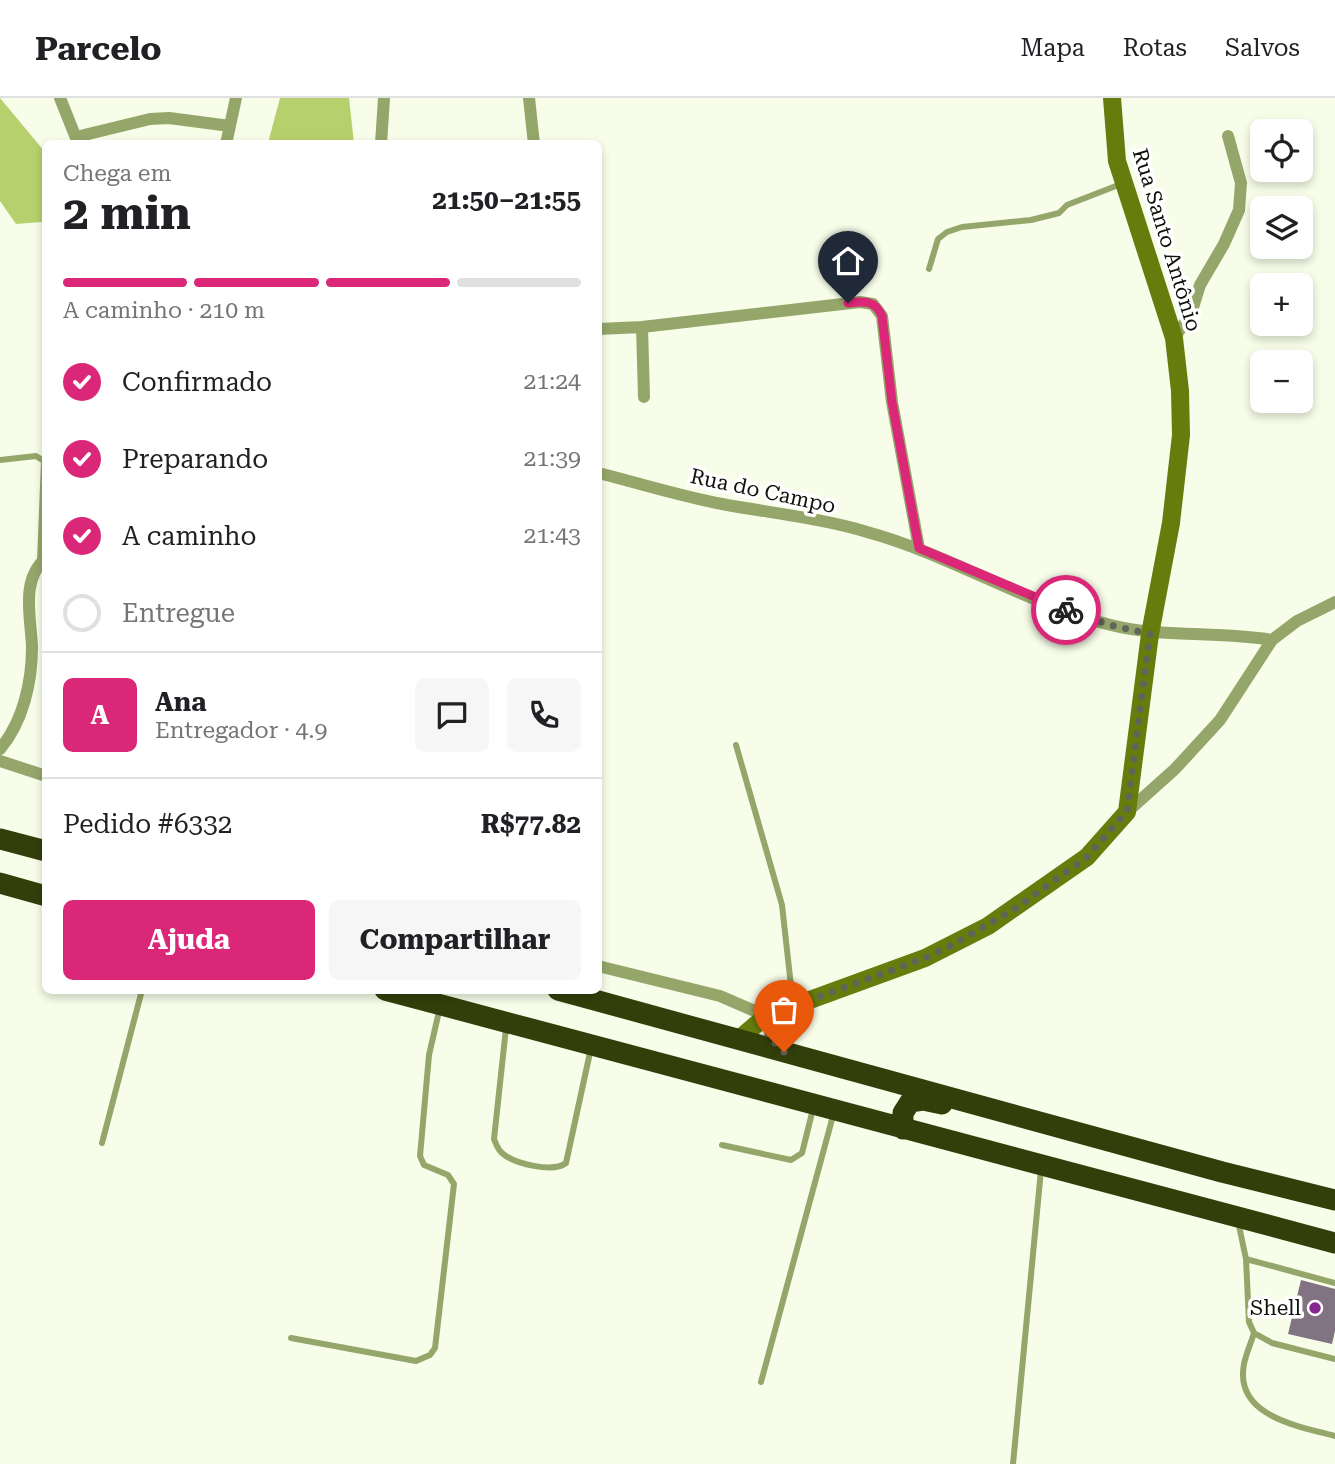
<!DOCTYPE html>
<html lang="pt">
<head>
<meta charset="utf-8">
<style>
  :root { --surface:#fff; --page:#f6f6f6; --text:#202124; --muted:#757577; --line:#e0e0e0; --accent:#db2777 }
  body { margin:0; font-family:"Roboto Serif",serif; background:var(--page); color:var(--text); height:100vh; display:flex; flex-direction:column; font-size:26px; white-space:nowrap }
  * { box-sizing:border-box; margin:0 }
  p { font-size:23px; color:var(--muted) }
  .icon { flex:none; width:38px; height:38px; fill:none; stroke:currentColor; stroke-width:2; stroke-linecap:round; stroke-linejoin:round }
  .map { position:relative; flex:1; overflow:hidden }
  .drawer { position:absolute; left:42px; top:42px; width:560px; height:854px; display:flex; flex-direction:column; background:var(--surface); border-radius:10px; box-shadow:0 4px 10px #0003 }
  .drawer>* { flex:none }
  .fabs { position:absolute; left:1250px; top:21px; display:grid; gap:14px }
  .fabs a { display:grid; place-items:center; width:63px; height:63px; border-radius:10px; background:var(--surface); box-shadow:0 4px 10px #0003; font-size:35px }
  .pin { position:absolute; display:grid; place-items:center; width:60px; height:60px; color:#fff; margin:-72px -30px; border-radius:50% 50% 50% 0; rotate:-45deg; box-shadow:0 0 7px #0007 }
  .pin .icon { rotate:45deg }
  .courier { position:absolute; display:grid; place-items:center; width:70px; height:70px; margin:-35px; border:5px solid #db2777; border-radius:50%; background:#fff; color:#222; box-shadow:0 2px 9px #0007 }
  .overview em { font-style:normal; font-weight:700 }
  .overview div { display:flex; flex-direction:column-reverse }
  .overview { display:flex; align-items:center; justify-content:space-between; height:119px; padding:0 21px }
  h1 { font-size:46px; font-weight:700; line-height:52px }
  .bar { display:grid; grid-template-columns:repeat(4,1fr); gap:10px 7px; align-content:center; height:84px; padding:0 21px }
  .bar i { height:9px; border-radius:5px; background:var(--line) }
  .bar .selected { background:var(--accent) }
  .bar p { grid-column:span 4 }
  .line { display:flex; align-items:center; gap:18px; padding:0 21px; border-top:2px solid var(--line) }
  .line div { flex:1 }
  .round { display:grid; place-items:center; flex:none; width:74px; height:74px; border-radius:10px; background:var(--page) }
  ol { padding:0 21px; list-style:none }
  li { display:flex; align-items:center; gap:21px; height:77px }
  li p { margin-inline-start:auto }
  li .icon { padding:7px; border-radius:50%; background:var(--accent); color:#fff; stroke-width:4 }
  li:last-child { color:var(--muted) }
  li i { width:38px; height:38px; border:4px solid var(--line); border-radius:50% }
  .button { display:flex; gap:14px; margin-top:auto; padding:14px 21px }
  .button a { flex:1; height:80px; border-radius:10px; background:var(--accent); color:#fff; font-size:28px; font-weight:700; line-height:80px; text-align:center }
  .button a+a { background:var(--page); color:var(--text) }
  header { display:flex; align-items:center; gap:42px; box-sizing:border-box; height:98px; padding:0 35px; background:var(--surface); border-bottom:2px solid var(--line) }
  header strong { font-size:33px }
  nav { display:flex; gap:38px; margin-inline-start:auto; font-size:24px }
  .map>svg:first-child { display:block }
  .forest { fill:#b6d06e }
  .building { fill:#817382 }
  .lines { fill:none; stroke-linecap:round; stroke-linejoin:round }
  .lane { stroke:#95a66a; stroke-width:6 }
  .street { stroke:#95a66a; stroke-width:12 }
  .secondary { stroke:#667d0e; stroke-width:18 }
  .highway { stroke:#333f0a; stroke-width:21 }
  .done { stroke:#606459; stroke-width:7; stroke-dasharray:0 12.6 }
  .route { stroke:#db2777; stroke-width:9 }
  .poi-dot { fill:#87268f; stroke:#fff; stroke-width:2.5 }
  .labels { text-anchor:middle; stroke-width:7; stroke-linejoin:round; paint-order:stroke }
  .street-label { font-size:21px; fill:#0f110b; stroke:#fff }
  .poi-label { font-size:21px; fill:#0f110b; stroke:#fff; text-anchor:end }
</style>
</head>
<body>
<header>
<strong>Parcelo</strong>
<nav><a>Mapa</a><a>Rotas</a><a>Salvos</a></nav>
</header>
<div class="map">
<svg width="1335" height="1366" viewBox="0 0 1335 1366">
  <rect width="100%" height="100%" fill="#f7fde9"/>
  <path class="forest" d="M0 0 45 54V121L42 124 16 126 0 103Z
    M280 0H349L354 45H268Z"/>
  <path class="building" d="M1301 1182 1335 1191V1233L1332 1246 1288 1236Z"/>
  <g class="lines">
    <path class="lane" d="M929 171 938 141 947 134 962 129 1031 122 1059 115 1067 107 1121 86
      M0 362 36 358 44 363 40 463
      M736 647 782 807 793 906
      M506 930 494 1041C496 1046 498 1052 502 1055 514 1066 553 1075 566 1065L591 950
      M102 1045 142 892
      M722 1047 791 1062 802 1055 813 1011
      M1238 1123 1246 1161 1249 1224 1254 1235 1272 1245 1335 1261
      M1246 1161 1335 1185
      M1254 1235C1251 1245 1246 1256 1244 1266 1234 1318 1298 1328 1335 1338
      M291 1240 416 1263 430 1257 435 1250 454 1086 448 1077 424 1067 420 1058 429 957 440 909
      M761 1284 834 1014
      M1013 1366 1041 1072"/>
    <path class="street" d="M60 0 78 45
      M529 0 534 46
      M76 39 150 21 169 20 230 28
      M226 46 236 0
      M381 46 384 0
      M642 229 644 299
      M598 231 642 229 860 204 873 206 882 218 892 304 919 450
      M1174 240 1191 216 1200 187 1224 146 1239 112 1241 85 1228 38
      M598 375C639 385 680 398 722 406 770 415 820 420 867 434 952 457 1031 509 1115 528 1167 540 1220 533 1272 542
      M0 651C23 624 32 584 32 549 31 520 20 482 46 460
      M0 663 46 678
      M1127 714 1175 671 1220 622 1272 542 1297 523 1335 504
      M598 868 720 898 766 918"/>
    <path class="secondary" d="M739 941 766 918 925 860 988 828 1087 759 1127 714 1150 536 1171 425 1181 337 1180 293 1174 240 1117 63 1112 0"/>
    <path class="highway" d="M0 741 46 753
      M0 785 46 798
      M385 892 1335 1145
      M558 892 1222 1074 1335 1102
      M903 1031V1015L910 1004 923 1002 942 1006"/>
  </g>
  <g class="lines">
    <path class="done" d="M784 954 768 938 766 918 925 860 954 846 1016 810 1087 759 1127 713 1150 536 1110 527 1066 512"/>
    <path class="route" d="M848 205C864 203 875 202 882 218L892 304 919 450 1066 512"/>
  </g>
  <circle class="poi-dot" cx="1315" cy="1210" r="7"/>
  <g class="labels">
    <g class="street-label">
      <text transform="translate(1167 142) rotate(73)" y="7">Rua Santo Antônio</text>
      <text transform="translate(763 393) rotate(12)" y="7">Rua do Campo</text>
    </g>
    <g class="poi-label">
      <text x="1301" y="1217">Shell</text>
    </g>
  </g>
</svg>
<div class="fabs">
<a><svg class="icon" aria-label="locate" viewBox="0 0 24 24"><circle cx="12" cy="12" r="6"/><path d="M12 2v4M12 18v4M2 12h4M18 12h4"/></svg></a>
<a><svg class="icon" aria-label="layers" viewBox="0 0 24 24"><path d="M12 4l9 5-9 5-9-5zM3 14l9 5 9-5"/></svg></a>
<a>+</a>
<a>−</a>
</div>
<div class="pin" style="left:784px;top:954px;background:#ea580c"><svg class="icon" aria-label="bag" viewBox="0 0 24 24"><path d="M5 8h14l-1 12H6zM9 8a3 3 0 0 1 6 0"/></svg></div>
<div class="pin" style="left:848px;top:205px;background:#1f2937"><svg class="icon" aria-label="home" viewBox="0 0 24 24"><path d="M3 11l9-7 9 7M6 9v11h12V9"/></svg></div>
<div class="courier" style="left:1066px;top:512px"><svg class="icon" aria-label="bike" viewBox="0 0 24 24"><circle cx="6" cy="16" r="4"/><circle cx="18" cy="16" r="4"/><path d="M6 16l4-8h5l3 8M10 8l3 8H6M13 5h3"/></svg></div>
<section class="drawer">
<div class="overview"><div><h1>2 min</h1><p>Chega em</p></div><em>21:50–21:55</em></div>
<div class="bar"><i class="selected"></i><i class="selected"></i><i class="selected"></i><i></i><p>A caminho · 210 m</p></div>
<ol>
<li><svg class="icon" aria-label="check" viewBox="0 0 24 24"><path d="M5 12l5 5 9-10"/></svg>Confirmado<p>21:24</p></li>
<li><svg class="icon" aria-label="check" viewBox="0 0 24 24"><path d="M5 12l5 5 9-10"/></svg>Preparando<p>21:39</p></li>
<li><svg class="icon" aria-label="check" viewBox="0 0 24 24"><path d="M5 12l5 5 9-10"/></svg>A caminho<p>21:43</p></li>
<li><i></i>Entregue</li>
</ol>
<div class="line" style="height:126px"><b class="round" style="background:var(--accent);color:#fff">A</b><div><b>Ana</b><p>Entregador · 4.9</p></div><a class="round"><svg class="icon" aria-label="chat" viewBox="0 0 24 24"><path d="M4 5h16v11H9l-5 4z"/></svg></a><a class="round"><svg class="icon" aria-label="phone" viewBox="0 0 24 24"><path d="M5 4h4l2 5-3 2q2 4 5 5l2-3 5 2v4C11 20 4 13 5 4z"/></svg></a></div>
<div class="line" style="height:91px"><div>Pedido #6332</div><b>R$77.82</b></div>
<div class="button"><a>Ajuda</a><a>Compartilhar</a></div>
</section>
</div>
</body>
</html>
